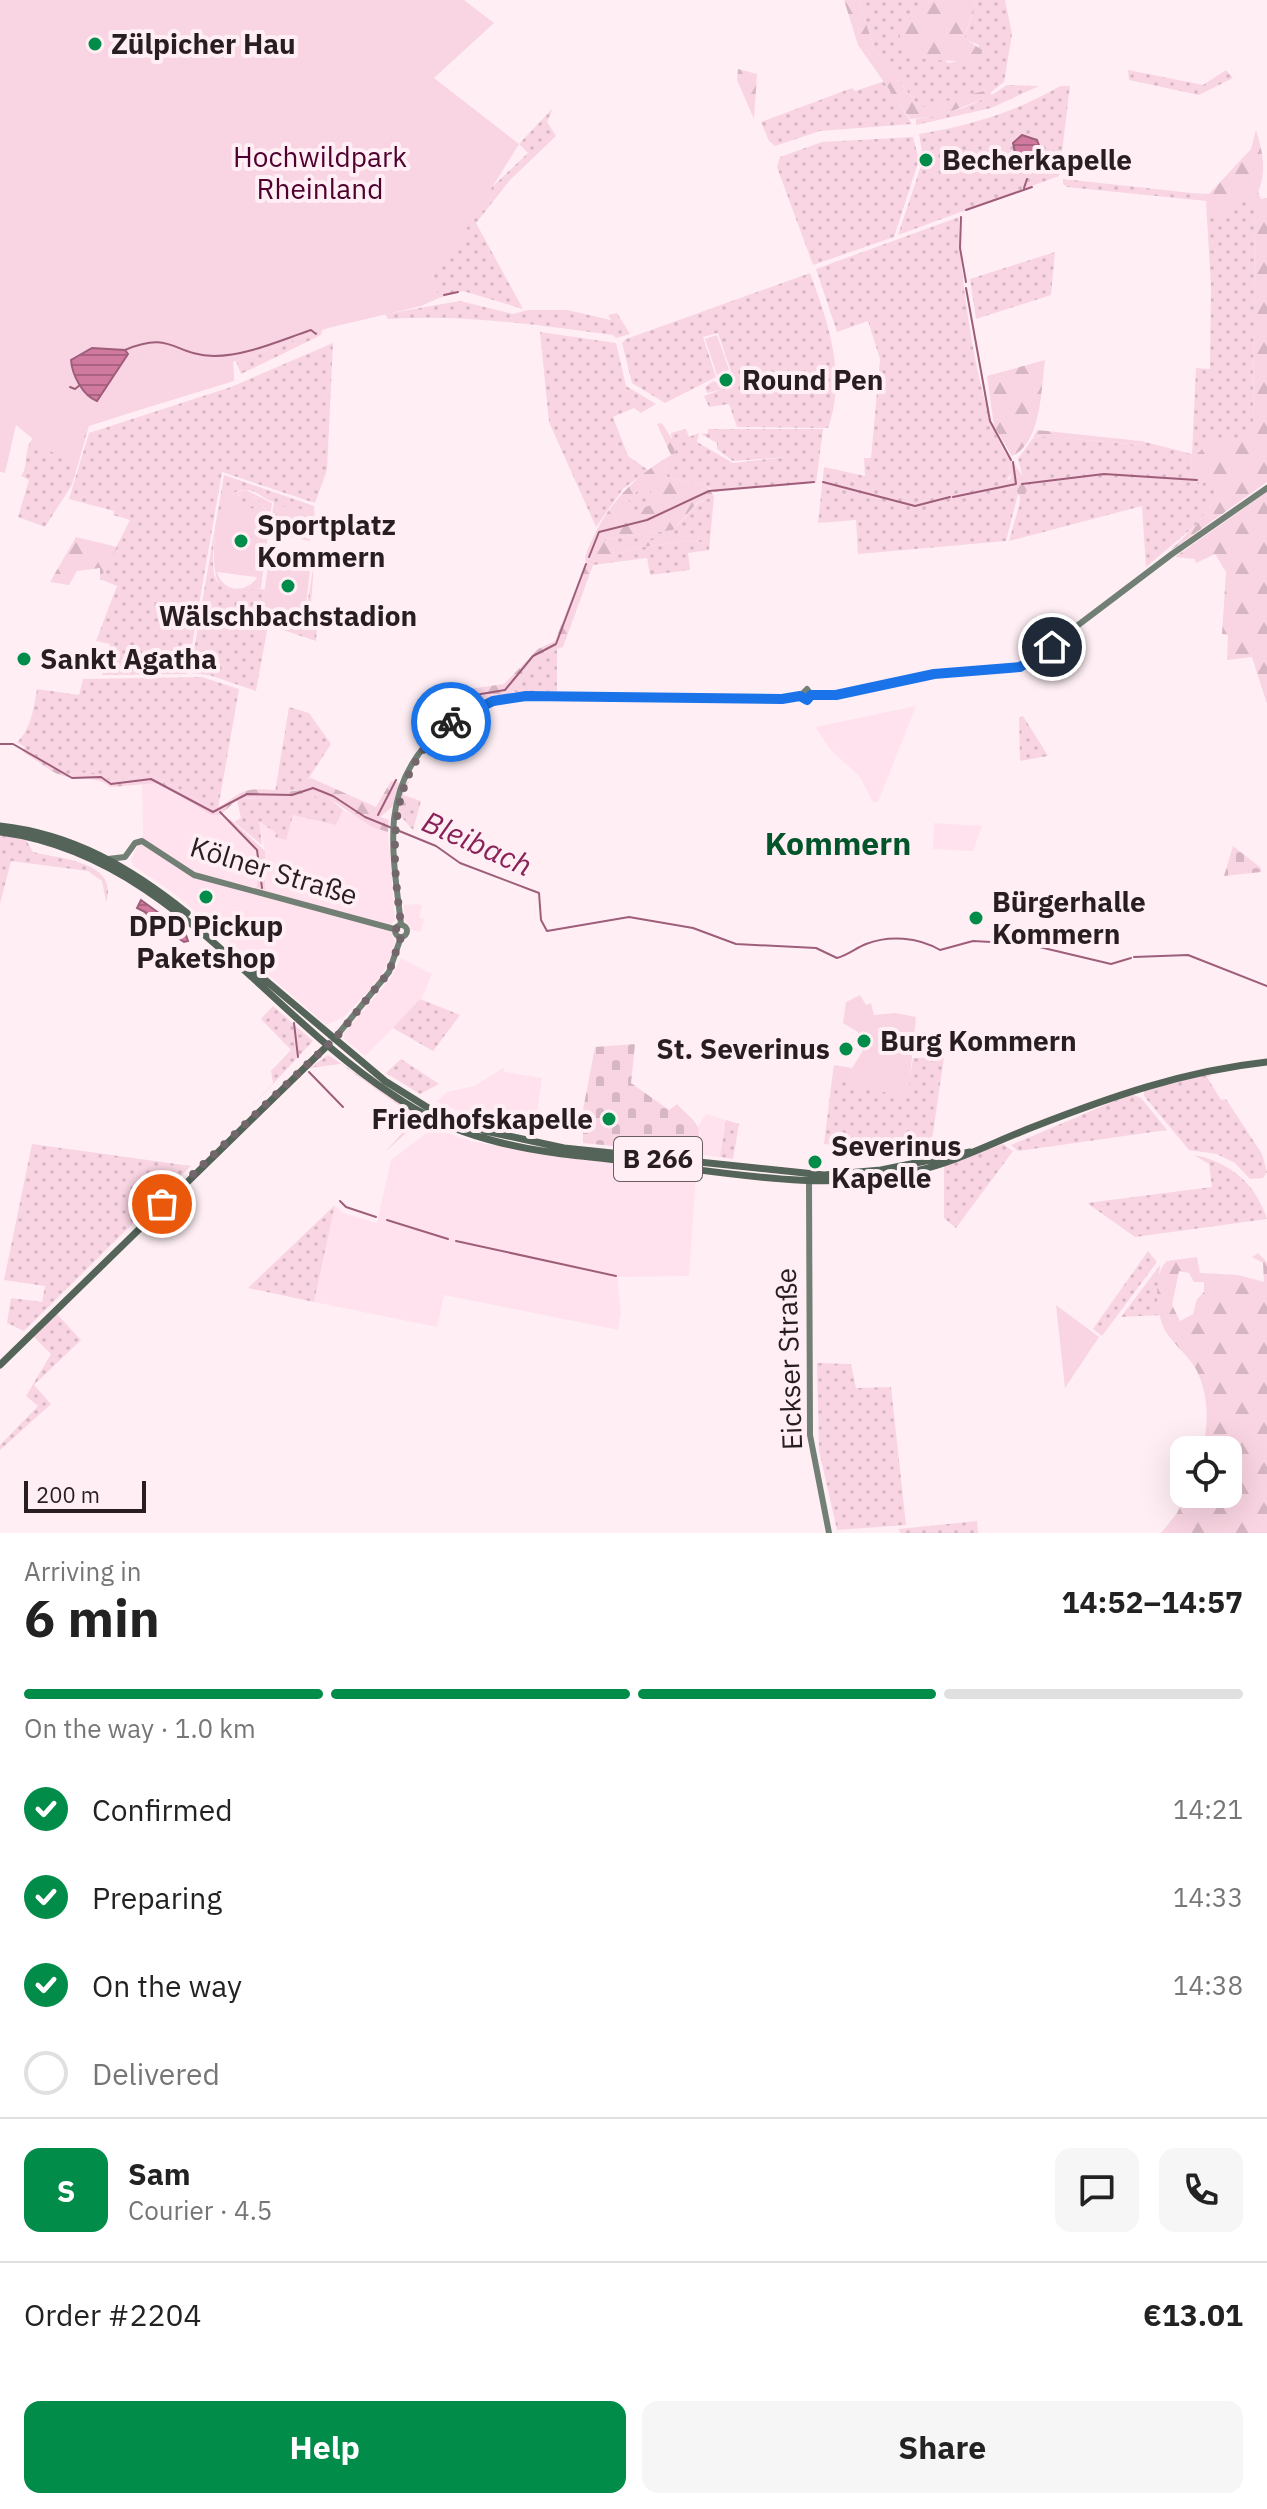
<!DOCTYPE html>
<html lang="en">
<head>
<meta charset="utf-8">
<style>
  :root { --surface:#fff; --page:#f6f6f6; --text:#222; --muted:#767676; --line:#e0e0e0; --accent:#028c4a }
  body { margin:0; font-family:"IBM Plex Sans",sans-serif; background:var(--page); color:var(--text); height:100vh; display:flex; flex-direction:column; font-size:30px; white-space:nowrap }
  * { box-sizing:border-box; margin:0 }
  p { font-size:26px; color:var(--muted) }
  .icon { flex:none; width:44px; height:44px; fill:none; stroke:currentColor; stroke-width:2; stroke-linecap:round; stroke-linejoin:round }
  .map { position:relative; height:1533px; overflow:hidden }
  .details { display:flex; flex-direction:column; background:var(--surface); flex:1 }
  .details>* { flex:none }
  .fabs { position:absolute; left:1170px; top:1436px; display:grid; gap:16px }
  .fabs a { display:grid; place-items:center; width:72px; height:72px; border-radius:16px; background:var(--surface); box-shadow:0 8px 32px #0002; font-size:40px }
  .scale { position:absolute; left:24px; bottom:20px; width:122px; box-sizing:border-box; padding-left:8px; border:4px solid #281e22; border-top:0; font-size:22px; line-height:28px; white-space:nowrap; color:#281e22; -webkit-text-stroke:6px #ffeff5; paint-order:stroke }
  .pin { position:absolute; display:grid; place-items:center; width:68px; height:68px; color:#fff; margin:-34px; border:4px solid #fff; border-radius:50%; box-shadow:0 2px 8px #0007 }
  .courier { position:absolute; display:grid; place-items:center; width:80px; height:80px; margin:-40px; border:6px solid #1a73e8; border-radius:50%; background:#fff; color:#222; box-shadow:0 2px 10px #0007 }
  .summary em { font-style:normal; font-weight:800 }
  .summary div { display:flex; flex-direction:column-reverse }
  .summary { display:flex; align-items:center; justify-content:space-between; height:136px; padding:0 24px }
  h1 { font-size:52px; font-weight:800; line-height:60px }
  .bar { display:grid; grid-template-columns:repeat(4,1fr); gap:12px 8px; align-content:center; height:96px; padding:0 24px }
  .bar i { height:10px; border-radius:6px; background:var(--line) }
  .bar .current { background:var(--accent) }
  .bar p { grid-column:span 4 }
  .line { display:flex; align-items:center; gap:20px; padding:0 24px; border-top:2px solid var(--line) }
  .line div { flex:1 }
  .round { display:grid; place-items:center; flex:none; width:84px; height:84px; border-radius:16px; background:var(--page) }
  ol { padding:0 24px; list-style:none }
  li { display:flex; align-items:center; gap:24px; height:88px }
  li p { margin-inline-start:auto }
  li .icon { padding:8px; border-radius:50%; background:var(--accent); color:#fff; stroke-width:4 }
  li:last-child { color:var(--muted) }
  li i { width:44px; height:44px; border:4px solid var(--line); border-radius:50% }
  .action { display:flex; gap:16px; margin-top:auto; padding:16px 24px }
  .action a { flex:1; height:92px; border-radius:16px; background:var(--accent); color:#fff; font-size:32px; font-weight:800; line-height:92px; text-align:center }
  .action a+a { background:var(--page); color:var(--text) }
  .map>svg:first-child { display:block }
  .built { fill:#ffe2ed }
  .grass { fill:url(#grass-dots) }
  .forest { fill:url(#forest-firs); fill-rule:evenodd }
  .cemetery { fill:url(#cemetery-stones) }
  .green { fill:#f9d4e2; fill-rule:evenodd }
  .water { fill:url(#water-rules); stroke:#9e5e7a; stroke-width:2 }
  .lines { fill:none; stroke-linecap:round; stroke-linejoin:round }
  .stream { stroke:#9e5e7a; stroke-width:2 }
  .secondary { stroke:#717f75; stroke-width:6 }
  .primary { stroke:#546458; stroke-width:7 }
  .done { stroke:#73676c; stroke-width:8; stroke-dasharray:0 14.4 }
  .route { stroke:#1a73e8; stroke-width:10 }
  .poi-dot { fill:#028c4a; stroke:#ffeff5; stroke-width:3 }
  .labels { text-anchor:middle; stroke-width:8; stroke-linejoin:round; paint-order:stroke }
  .shield { fill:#ffeff5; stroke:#685d61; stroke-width:2 }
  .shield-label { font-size:26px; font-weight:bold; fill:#281e22 }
  .poi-label { font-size:28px; font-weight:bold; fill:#281e22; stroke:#ffeff5; text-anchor:start }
  .park-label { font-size:28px; fill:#50002f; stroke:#ffeff5 }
  .street-label { font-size:28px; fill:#281e22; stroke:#ffeff5 }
  .water-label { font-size:30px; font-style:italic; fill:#892258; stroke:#ffeff5 }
  .quarter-label { font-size:32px; font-weight:bold; fill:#02552a; stroke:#ffeff5 }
</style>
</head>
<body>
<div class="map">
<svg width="1267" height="1533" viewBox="0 0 1267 1533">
  <defs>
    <pattern id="grass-dots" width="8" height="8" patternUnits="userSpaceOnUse" patternTransform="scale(2)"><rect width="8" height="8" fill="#f9d4e2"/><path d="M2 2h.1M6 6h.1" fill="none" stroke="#d5b6c2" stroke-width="1.8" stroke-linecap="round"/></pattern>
    <pattern id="forest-firs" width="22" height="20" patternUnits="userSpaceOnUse" patternTransform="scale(2)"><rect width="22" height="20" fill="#f9d4e2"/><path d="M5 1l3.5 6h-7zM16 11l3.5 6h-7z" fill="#d5b6c2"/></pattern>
    <pattern id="cemetery-stones" width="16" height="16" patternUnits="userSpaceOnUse" patternTransform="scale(2)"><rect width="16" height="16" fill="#f9d4e2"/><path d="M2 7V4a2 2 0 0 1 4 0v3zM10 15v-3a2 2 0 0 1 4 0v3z" fill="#d5b6c2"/></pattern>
    <pattern id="water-rules" width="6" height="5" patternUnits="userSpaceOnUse" patternTransform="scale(2)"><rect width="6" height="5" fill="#d17aa0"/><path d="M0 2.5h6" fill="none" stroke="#aa6382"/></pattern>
  </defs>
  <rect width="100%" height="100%" fill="#ffeff5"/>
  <path class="built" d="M916 706 878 802H873L860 777 831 750 815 727Z
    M159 783 211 815H220L258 849 257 887 265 851 258 821 277 833 293 814 336 825 343 810 388 832 395 920 389 927 395 941 392 956 378 980 344 1017 326 1025 176 895 134 866 131 860 143 835 142 784Z
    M934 823 982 826 973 851 933 849Z
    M415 904 422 905 419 917 424 919 421 932 411 930 404 918V905Z
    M401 958 432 974 421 1000 365 1056 344 1039V1033L390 979Z
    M503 1068 505 1072 542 1078 534 1135 486 1122 436 1102 447 1092 474 1086Z
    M706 1114 726 1120 720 1157 695 1154 701 1133 697 1128Z
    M433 1128 470 1141 532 1152 696 1173 689 1276 617 1277 621 1313 618 1330 444 1295 437 1327 314 1302 335 1205 343 1213 377 1223 391 1160Z"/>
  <path class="grass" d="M858 0H932L898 24 948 63 960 61 972 64 979 45 964 39 977 0H1005L1012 34 1004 82 991 92 920 108 875 50Z
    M1128 70 1203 85 1226 70 1233 78 1199 95 1129 80Z
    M885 81 912 124 820 131 775 146 769 141 761 122 852 88 855 91Z
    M1007 85 1039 86 991 108 916 125V119C948 115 980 104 1007 85Z
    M1060 86H1070L1059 176 898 235 921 166H928L930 160 922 152 919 134C970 126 1016 112 1060 86Z
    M553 108 547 122 556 136 510 180 476 223 523 309 463 291 439 298 431 272 454 249 487 192 528 153 519 144Z
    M913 137 919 160 894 237 813 265 777 167 780 157 822 142Z
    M1063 179 1192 193 1206 199 1211 211 1236 202H1255L1253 430 1233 440H1213L1192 458 1190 483 1212 477 1218 496 1197 524 1146 567 1142 506 1009 541 1025 485 1018 459 1033 438 1040 436 1139 445 1141 441 1192 454 1196 368 1210 369 1211 287 1206 201 1067 187 1063 184Z
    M959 217C958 265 979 431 1013 462L1008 467 1012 473 998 491 1014 487 1018 494 1006 541 858 554 856 520 818 523 824 467 865 476 864 458H871L880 359 868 321 837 332 816 269Z
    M1055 252 1051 295 976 319 970 279Z
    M810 273C828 322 847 375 828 428L737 427 729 404 709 407 704 396 723 389 707 393 705 387 713 381 726 386 734 381 718 333 703 337 716 377 665 403 632 383 622 343 626 339Z
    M460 301 513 314 528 310H567L611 320 608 315 617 313 630 334 616 338 613 335C538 325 464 314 388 319L385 314Z
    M322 330 321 335 241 374 236 361Z
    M540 332 616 343 626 386 656 404 641 413 634 408 613 417 628 456 648 470 623 489 596 527 549 422Z
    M333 343 327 470 315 503 222 472 187 674 102 675 110 644 96 641 117 586 100 579 130 520 113 515 114 511 69 499 89 433 231 387Z
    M233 362 234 379 89 426 72 485 45 527 18 517 29 480 21 476C29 467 23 449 33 438Z
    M686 429 689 437 699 433 697 442 733 463 787 457 733 461 717 449V443L701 434 708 433V429H823L816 483 714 492 707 486 667 477 664 467 675 458 671 433Z
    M224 475 314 506 316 540 309 510 278 507 274 534 269 533 274 502C263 499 257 490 246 490 215 488 211 552 214 574L217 582 236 592 254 587 265 590 261 614 304 623 314 563 310 618 317 628 316 641 268 625 256 691 209 675 190 673Z
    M651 480V505L613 519 636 492Z
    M248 494 258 499 266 511 225 505 236 496Z
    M714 496 709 550 688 553 690 570 650 575 647 558 593 565 586 562 585 557 594 561 641 547 709 539V533L606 547 605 539 673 530 698 503Z
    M557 649V691L513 692 537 655Z
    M202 677 239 689 218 809 211 810 185 792 149 774 112 781 91 772 66 775 55 768 52 771 23 752 25 747 17 742C31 730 34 707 37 689L79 695 83 679Z
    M289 707 309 713 331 744 301 790 275 792Z
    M1023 716 1048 756 1020 761 1019 718Z
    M410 780 403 795 421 801 413 830 397 812 405 784Z
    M314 796 330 799 343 810 336 825 293 815 286 840 275 837 276 833 259 821 262 845 234 822 241 818 237 800C263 795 287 804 314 796Z
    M0 835 26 840 33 852C59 859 120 861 106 902L102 881 88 871 11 861 0 904Z
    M420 999 460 1015 433 1051 393 1028Z
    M273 1006 313 1041 242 1117 273 1083 271 1071 291 1050 261 1019Z
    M328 1055 415 1113V1125L385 1152 413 1121 412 1115 341 1064 309 1068Z
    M944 1057 930 1154 824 1144 832 1079 907 1097 913 1058Z
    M401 1059 439 1084 420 1094 386 1073Z
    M1208 1073 1211 1076 1207 1077 1221 1100 1226 1099 1262 1154 1267 1172 1263 1178 1250 1179 1235 1163 1217 1154 1189 1150 1144 1096V1091Z
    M1131 1094 1141 1098 1167 1130 1018 1151 1011 1145Z
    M726 1120 739 1124 733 1159 720 1157Z
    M32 1144 191 1166 24 1331 7 1323 11 1298 42 1302 45 1286 4 1280Z
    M1003 1144 1013 1151 956 1228 944 1218V1165Z
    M1194 1155C1230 1162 1256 1184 1267 1219L1135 1237 1087 1203 1212 1187 1209 1164Z
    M335 1205 314 1302 248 1288Z
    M1148 1251 1157 1262 1102 1336 1093 1329Z
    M1160 1265 1157 1294 1162 1315 1121 1317Z
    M56 1313 81 1340 34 1385 51 1404 0 1450V1445L38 1406 26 1396 51 1354 32 1335Z
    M817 1363 851 1364 856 1388 891 1387 906 1525 837 1530 819 1450Z
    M977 1521 978 1533H900L899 1529Z"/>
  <path class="forest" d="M844 0H858L875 50 920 108 991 89V96L939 116 910 119 858 45Z
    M932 0H977L964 38 982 50 981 56 972 64C940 55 901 72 898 24Z
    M738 69 757 74 754 119 737 80Z
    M1256 130C1263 153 1267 171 1258 192L1261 199 1267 198V482L1170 551 1197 524 1218 496 1212 478 1202 484 1190 483 1192 458 1213 440H1233L1253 430 1255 202H1237L1231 212 1220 217 1211 211 1206 199 1192 193 1209 194 1251 149Z
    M1045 360C1041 387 1042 443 1012 456L994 426 987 376Z
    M662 423 673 441 675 458 664 467 667 477 707 486 714 496 697 503 673 530 605 539 606 546 709 533V539L641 547 594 561 585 557C601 512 630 478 671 455L657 424ZM651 481V505L614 518 636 492Z
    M1037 430 1141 441 1140 445 1040 436 1033 438Z
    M1013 462 1029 485 1019 508 1020 497 1014 487 997 491 1002 482 1010 479 1012 473 1008 467Z
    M1267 492V704L1252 657 1227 660 1228 635 1222 634 1226 572 1215 554 1196 563 1195 559 1175 557Z
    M76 537 117 547 100 579V568L77 571 69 585 50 582Z
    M586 562 593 565 563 647 537 655 511 695C483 700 459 709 437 728L433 725 455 691 504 684 538 649 555 641Z
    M55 768 66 775 91 772 112 781 149 774 185 792 211 810C225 807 235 792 250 790 268 787 283 794 301 790L303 782 311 778 376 807 391 781 399 783 392 807 380 817 389 820 388 832 372 827 330 799 314 796 293 802 250 798 237 800 220 815H211L159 783 111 787C91 772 72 784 52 771Z
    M230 819 265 851V890L257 888V849L227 821Z
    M1258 1253 1267 1262V1533H1161L1177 1513 1186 1494H1228V1450H1202C1209 1423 1209 1398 1197 1371 1190 1357 1175 1346 1166 1332 1156 1316 1152 1274 1167 1261L1197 1257 1200 1273 1238 1275 1264 1282 1263 1263 1252 1257ZM1179 1271 1189 1273 1194 1282H1204V1292L1197 1299 1193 1314 1180 1321 1172 1305Z"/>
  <path class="cemetery" d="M1233 846 1261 868V872L1224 876Z
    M635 1044 631 1083 669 1110 677 1104C698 1126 704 1123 695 1154L583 1143V1110L595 1047Z"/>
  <path class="green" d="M0 0H464L494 23 434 78 519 144 454 249 431 272 439 298 421 306 328 328 233 362 234 381 87 426 78 463 45 449 16 425 5 473 0 472Z
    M717 335 729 370 717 375 705 339Z
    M246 490 272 503 261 588 236 592 219 584C210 570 214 517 224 502 229 494 237 492 246 490ZM239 495 256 497 266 510 226 505ZM217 572 256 577 257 578C244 594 223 592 217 572Z
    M278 506 310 510V541L274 534Z
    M270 553 307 557 311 561 304 623 261 614Z
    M860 995 866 1005 871 1003 874 1015 896 1013 916 1017 908 1098 832 1079 834 1065 852 1068 862 1052 858 1032 843 1023 846 1002Z
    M1056 1305 1099 1337 1065 1388Z"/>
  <path class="water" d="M1022 135 1037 140 1044 158 1029 159 1018 167 1013 143Z
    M92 348 125 350 128 354 97 401C83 396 72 375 71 360Z
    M141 900 185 932 188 941 184 942 142 914 153 916 137 908Z"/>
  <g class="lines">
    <path class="stream" d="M1024 188 1027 179
      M966 210 1032 187
      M961 217 960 248 966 282
      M966 288 990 421 1011 460
      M444 295 458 292
      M125 350C172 330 173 355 214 356 246 356 281 340 311 330L316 334
      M70 387 75 389 80 385
      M823 482 915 506 950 497
      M1022 484 1104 474 1197 480
      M953 497 1016 484 1013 462
      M589 557 599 532 647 520 709 491 814 482
      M436 724 457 698 505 690 533 656 556 644 586 564
      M0 744H13L72 778 101 777 111 784 151 779 213 812 247 794 292 795 313 788 333 796 365 817 436 846 460 863 539 893 541 920 547 931 629 917 693 928 736 944 816 948 837 958C848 955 856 948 866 944 889 935 918 937 940 950L973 941 1026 944
      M220 812 257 850 262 888
      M378 815 396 780
      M1031 945 1111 964 1131 958
      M1134 957 1188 955 1267 986
      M294 1023 298 1057
      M309 1072 343 1107
      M340 1201 346 1207 376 1217
      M387 1220 448 1239
      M456 1241 616 1276"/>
    <path class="secondary" d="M108 859 125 857 135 843 142 841 194 875 394 929
      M401 924C397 890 391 853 394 819 403 741 467 698 541 695L782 699 800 696 807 689 811 695 824 697 934 674 1024 666 1172 554 1267 488
      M395 931a6 6 0 1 1 12 0a6 6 0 1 1-12 0Z
      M334 1039 389 972 401 937
      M809 1181 810 1435 829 1533"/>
    <path class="primary" d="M0 826C73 834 131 868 187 913
      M0 832C168 854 261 1009 393 1095 422 1115 454 1130 487 1139 538 1154 594 1157 646 1163 736 1174 826 1192 916 1171 956 1162 994 1142 1033 1127 1110 1097 1184 1071 1267 1062
      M233 953 385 1081 438 1114 485 1131 564 1148 824 1175 881 1170 970 1152
      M0 1365 329 1044"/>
  </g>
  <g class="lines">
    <path class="done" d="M162 1204 338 1035 389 972 401 937 394 931 401 924C391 849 385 773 451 722"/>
    <path class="route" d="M451 722 493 701 526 696 782 699 800 696 807 700 811 695H836L934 674 1020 667 1052 647"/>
  </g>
  <g class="poi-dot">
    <circle cx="95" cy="44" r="8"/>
    <circle cx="926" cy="160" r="8"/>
    <circle cx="726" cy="380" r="8"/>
    <circle cx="241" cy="541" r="8"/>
    <circle cx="288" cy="586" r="8"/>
    <circle cx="24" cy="659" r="8"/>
    <circle cx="206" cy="897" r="8"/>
    <circle cx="976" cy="918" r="8"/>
    <circle cx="864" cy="1041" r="8"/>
    <circle cx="846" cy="1049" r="8"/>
    <circle cx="609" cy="1119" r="8"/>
    <circle cx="815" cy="1162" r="8"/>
  </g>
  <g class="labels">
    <rect class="shield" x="614" y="1137" width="88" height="44" rx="6"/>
    <g class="shield-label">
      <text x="658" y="1168">B 266</text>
    </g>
    <g class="poi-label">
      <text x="111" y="54">Zülpicher Hau</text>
      <text x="942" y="170">Becherkapelle</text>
      <text x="742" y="390">Round Pen</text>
      <text x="257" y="535">Sportplatz<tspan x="257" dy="32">Kommern</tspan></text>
      <text x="288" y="626" text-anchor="middle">Wälschbachstadion</text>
      <text x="40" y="669">Sankt Agatha</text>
      <text x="992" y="912">Bürgerhalle<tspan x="992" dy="32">Kommern</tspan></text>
      <text x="206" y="936" text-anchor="middle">DPD Pickup<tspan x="206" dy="32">Paketshop</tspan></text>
      <text x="880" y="1051">Burg Kommern</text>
      <text x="830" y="1059" text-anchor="end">St. Severinus</text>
      <text x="593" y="1129" text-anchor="end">Friedhofskapelle</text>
      <text x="831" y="1156">Severinus<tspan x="831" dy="32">Kapelle</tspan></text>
    </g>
    <g class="park-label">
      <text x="320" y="167">Hochwildpark<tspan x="320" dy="32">Rheinland</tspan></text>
    </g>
    <g class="street-label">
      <text transform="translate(274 871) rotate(17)" y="10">Kölner Straße</text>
      <text transform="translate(789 1359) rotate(-92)" y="10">Eickser Straße</text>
    </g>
    <g class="water-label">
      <text transform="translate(477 844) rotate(24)" y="10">Bleibach</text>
    </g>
    <g class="quarter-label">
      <text x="838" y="855">Kommern</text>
    </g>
  </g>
</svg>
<div class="fabs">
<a><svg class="icon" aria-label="locate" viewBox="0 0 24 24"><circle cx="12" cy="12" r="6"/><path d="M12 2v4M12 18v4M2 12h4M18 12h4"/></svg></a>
</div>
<div class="scale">200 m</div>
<div class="pin" style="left:162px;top:1204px;background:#ea580c"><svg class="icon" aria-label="bag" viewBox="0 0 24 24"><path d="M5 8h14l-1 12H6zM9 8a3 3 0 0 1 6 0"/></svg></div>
<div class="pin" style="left:1052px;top:647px;background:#1f2937"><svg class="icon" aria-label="home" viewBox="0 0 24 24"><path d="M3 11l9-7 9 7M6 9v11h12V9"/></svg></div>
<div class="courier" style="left:451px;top:722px"><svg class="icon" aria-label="bike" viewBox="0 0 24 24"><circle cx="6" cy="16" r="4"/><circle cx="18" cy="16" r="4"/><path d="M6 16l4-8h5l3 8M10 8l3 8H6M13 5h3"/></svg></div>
</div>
<section class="details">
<div class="summary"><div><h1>6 min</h1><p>Arriving in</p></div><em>14:52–14:57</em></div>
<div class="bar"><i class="current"></i><i class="current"></i><i class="current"></i><i></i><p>On the way · 1.0 km</p></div>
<ol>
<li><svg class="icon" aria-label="check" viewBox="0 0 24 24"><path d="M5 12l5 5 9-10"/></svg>Confirmed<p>14:21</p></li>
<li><svg class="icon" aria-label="check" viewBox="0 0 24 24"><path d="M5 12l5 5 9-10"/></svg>Preparing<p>14:33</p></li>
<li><svg class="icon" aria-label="check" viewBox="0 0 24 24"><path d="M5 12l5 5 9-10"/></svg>On the way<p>14:38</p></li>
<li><i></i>Delivered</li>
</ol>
<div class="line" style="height:144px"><b class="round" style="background:var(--accent);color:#fff">S</b><div><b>Sam</b><p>Courier · 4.5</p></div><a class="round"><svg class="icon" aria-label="chat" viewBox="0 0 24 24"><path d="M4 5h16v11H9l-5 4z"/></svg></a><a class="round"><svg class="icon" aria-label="phone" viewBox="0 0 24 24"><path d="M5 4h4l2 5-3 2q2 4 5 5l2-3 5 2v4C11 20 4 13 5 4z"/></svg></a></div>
<div class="line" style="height:104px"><div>Order #2204</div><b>€13.01</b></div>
<div class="action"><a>Help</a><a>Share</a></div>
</section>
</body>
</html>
